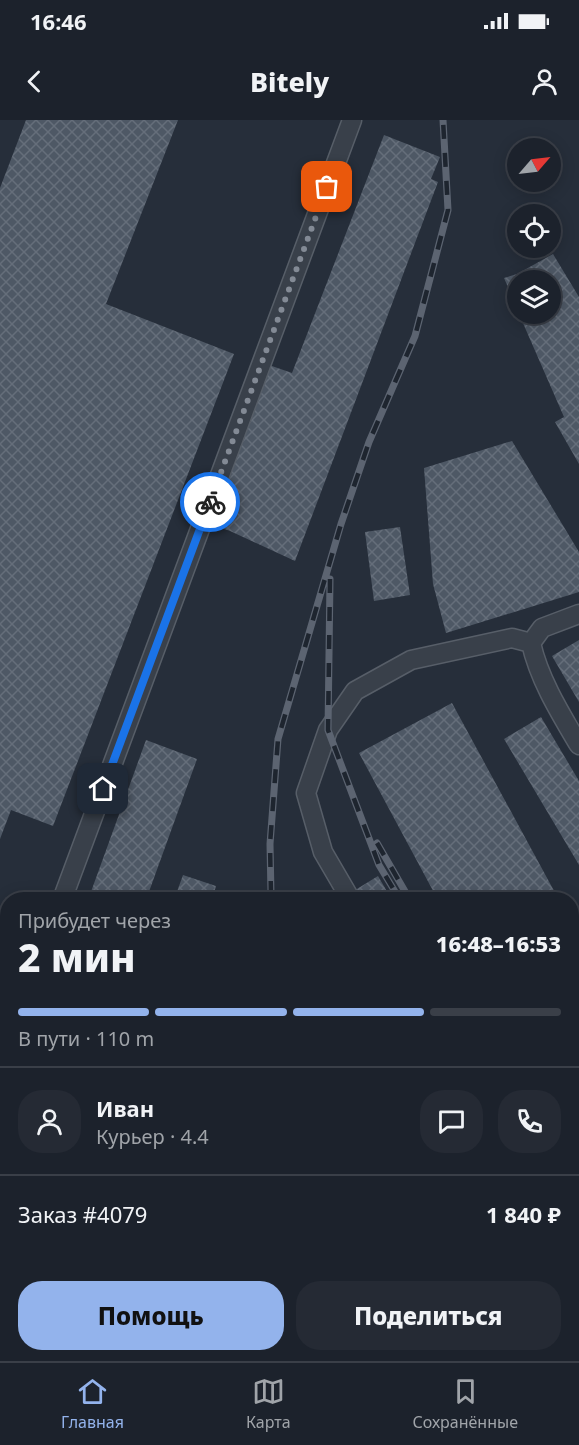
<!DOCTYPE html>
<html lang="ru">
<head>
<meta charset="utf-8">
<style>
  :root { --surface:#1c222c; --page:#252a34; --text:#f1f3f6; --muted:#a0a4a9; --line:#3a3f48; --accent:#93b3ec }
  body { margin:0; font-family:"Noto Sans",sans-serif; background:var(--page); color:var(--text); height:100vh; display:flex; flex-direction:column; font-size:22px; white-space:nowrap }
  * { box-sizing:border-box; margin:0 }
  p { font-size:20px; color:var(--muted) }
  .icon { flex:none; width:33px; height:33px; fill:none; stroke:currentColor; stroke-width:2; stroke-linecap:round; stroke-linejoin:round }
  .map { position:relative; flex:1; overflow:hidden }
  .details { position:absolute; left:0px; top:772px; width:579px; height:470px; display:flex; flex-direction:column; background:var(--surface); border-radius:24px 24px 0 0; box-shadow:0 3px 15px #0003,0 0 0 2px var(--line) }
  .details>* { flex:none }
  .needle { width:39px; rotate:62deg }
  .fabs { position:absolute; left:507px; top:18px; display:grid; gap:12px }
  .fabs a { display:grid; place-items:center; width:54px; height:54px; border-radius:50%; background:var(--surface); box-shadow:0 3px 15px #0003,0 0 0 2px var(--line); font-size:30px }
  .pin { position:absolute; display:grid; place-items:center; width:51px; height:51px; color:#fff; margin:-26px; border-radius:12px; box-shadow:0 3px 9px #0006 }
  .courier { position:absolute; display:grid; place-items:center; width:60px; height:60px; margin:-30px; border:4px solid #1a73e8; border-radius:50%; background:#fff; color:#222; box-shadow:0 2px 8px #0007 }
  .overview em { font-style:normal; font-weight:800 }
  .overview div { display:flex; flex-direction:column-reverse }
  .overview { display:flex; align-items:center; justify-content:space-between; height:102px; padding:0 18px }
  h1 { font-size:39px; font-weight:800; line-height:45px }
  .bar { display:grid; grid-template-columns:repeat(4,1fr); gap:9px 6px; align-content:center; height:72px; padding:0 18px }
  .bar i { height:8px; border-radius:4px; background:var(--line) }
  .bar .current { background:var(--accent) }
  .bar p { grid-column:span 4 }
  .line { display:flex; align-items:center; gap:15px; padding:0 18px; border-top:2px solid var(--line) }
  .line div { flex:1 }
  .round { display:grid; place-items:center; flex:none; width:63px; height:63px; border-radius:24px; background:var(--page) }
  .action { display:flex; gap:12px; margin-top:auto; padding:12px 18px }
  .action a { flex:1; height:69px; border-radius:24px; background:var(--accent); color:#111; font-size:24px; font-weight:800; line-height:69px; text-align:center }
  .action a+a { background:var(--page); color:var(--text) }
  .status { display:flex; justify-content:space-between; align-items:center; height:42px; padding:0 30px; background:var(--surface); direction:ltr }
  .status svg { height:16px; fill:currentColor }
  header { display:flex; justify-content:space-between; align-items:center; height:78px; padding:0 18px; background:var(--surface); font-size:27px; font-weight:800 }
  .tab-bar { display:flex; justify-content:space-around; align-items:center; height:84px; border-top:2px solid var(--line); background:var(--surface); font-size:16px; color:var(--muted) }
  .tab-bar a { display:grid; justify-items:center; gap:3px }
  .tab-bar .current { color:var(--accent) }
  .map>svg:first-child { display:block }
  .building { fill:url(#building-cross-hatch) }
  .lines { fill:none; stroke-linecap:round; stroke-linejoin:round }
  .minor-casing { stroke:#575e68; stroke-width:21 }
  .minor { stroke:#39404a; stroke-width:18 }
  .rail-casing { stroke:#5c6471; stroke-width:7 }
  .rail { stroke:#1e252f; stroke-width:4.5; stroke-dasharray:14; stroke-linecap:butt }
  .done { stroke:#838a95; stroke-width:6; stroke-dasharray:0 10.8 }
  .route { stroke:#1a73e8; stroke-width:8 }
</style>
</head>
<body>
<div class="status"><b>16:46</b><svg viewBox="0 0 49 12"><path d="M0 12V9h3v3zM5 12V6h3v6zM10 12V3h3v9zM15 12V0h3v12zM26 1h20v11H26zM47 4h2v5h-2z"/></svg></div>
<header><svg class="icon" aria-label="back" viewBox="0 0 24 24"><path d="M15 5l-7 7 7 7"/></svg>Bitely<svg class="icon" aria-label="person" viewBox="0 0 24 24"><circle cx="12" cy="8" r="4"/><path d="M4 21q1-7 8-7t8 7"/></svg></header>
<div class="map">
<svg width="579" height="1241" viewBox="0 0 579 1241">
  <defs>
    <pattern id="building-cross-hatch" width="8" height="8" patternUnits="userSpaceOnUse" patternTransform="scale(1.5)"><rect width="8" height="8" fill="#4e5865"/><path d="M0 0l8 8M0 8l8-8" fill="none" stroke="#656e7a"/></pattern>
  </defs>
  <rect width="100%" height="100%" fill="#262e3a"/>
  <path class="building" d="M26 0H178L106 184 234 234 53 706 11 690 0 719V68Z
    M384 15 440 37 431 59 438 62 295 441 230 411 210 404 269 245 292 253Z
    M553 134 579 177V344L555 302 564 297 519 194H550V160H518V190L504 158 517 154Z
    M512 321 579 432V472L446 513 433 464 424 348Z
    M400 407 410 475 374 481 365 412Z
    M579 520V582L552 536Z
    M452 583 559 780H438L359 633Z
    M541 597 579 661V745L504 619Z
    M146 620 197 639 146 780H88Z
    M183 755 216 766 212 780H174Z
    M378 756 392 780H356L352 772Z
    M297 770 303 780H279Z
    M572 804 579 817V935L572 939Z
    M0 1036 8 1039V1088L6 1094 0 1092Z
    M0 1101 8 1102V1136L1 1165Z
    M101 1234H149L153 1241H105Z
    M309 1234H397L400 1241H298Z"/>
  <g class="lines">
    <g class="minor-casing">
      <path id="minor" d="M579 494 542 508 531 523C539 559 560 593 579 625
        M62 780 352 0
        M351 780 323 732 306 673 328 610 355 571 411 540 512 518 531 523
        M0 835 8 831
        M572 1048 579 1043
        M572 1165 579 1178"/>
    </g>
    <use href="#minor" class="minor"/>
    <g class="rail-casing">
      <path id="rail" d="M330 459 328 610 379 745 400 780
        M377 723 410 780
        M271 775 270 724 278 619 341 404 369 322 415 216 448 90 443 0
        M572 1041 579 1049
        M572 1055 579 1060"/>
    </g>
    <use href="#rail" class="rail"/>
  </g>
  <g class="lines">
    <path class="done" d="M210 382 327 67"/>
    <path class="route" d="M103 669 210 382"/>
  </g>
</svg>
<div class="fabs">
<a><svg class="needle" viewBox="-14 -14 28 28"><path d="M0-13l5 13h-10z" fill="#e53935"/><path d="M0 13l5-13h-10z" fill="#a0a4a9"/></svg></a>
<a><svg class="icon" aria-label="locate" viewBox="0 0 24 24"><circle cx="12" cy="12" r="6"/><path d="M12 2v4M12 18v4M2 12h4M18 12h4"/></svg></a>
<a><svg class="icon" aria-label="layers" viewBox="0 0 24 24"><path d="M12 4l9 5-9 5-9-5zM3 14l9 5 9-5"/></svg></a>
</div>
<div class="pin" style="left:327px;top:67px;background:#ea580c"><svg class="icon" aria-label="bag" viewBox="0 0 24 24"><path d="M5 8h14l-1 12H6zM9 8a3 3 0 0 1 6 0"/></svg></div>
<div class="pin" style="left:103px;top:669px;background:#1f2937"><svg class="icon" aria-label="home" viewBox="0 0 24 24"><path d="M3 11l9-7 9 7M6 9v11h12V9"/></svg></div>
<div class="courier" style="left:210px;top:382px"><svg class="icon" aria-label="bike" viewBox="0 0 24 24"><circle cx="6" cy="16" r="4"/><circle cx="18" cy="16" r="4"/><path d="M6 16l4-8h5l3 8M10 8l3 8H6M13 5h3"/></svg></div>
<section class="details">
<div class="overview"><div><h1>2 мин</h1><p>Прибудет через</p></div><em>16:48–16:53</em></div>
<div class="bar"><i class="current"></i><i class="current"></i><i class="current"></i><i></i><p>В пути · 110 m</p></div>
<div class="line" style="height:108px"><a class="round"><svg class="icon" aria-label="person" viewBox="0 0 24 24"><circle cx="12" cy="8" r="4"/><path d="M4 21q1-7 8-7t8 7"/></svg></a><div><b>Иван</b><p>Курьер · 4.4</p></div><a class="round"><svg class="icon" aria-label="chat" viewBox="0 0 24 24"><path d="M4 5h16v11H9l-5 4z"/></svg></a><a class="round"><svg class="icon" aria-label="phone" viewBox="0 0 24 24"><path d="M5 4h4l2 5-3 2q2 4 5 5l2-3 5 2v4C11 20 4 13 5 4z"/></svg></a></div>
<div class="line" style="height:78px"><div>Заказ #4079</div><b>1 840 ₽</b></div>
<div class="action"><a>Помощь</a><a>Поделиться</a></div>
</section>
</div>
<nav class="tab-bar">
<a class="current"><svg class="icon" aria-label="home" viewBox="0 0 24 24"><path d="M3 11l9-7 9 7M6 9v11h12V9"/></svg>Главная</a>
<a><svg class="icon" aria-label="map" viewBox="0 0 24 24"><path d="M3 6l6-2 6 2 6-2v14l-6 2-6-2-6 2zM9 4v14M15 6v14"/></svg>Карта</a>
<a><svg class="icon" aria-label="saved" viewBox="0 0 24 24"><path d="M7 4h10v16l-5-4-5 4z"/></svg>Сохранённые</a>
</nav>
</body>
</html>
